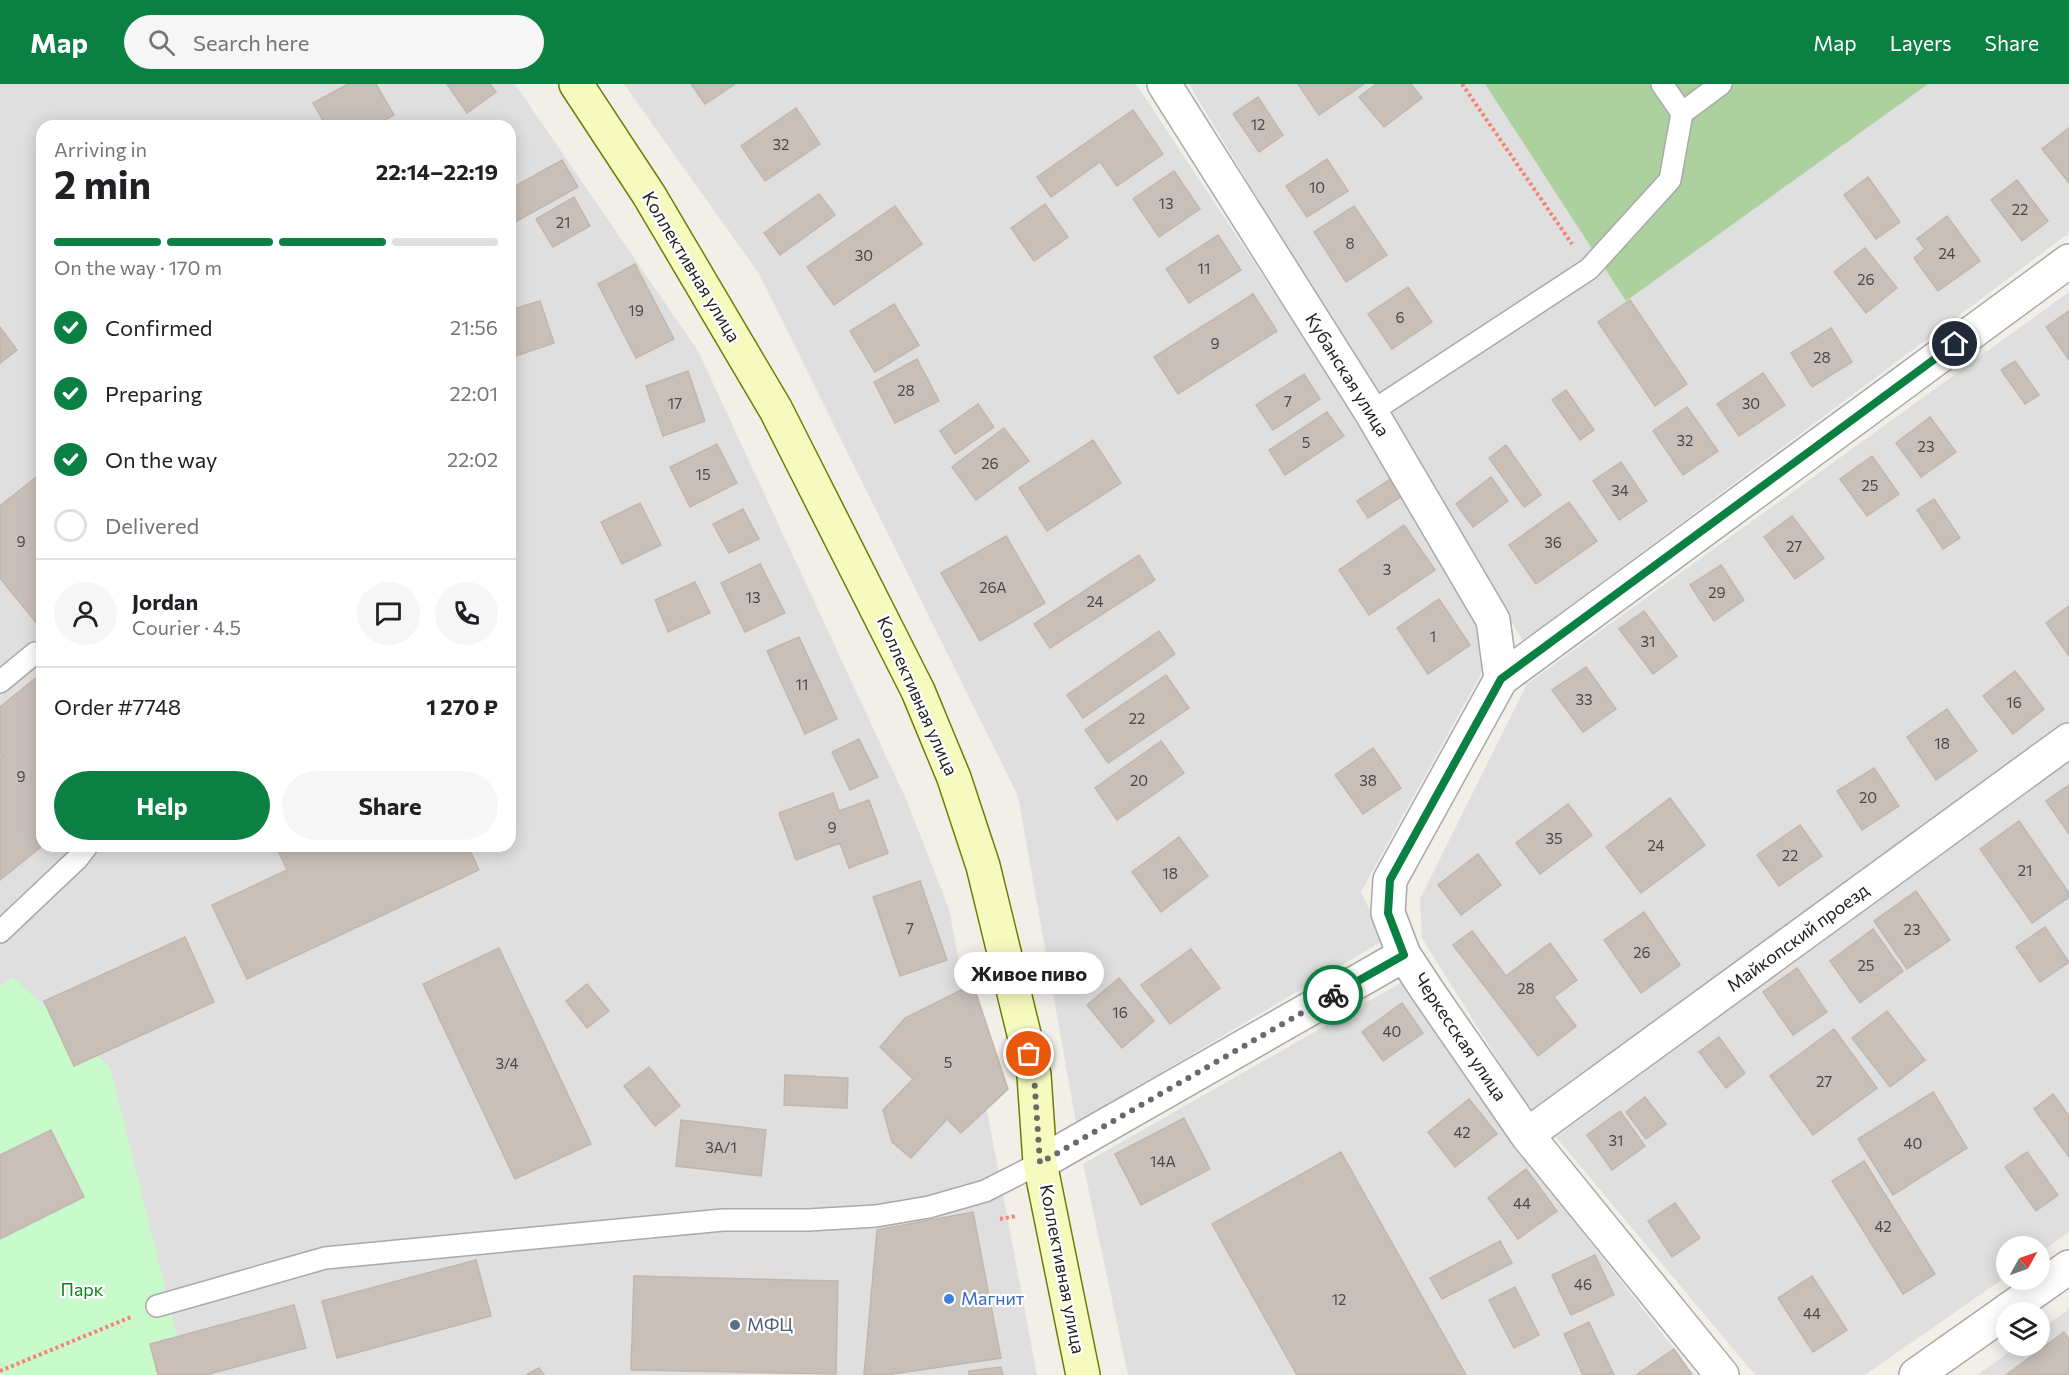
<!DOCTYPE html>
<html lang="en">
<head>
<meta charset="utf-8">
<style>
  :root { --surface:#fff; --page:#f6f6f6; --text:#202124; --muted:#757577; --line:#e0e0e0; --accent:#0b8043 }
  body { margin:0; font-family:Commissioner,sans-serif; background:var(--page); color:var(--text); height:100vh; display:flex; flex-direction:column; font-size:22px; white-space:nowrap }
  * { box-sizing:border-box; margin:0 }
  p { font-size:20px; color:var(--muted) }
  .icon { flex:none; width:33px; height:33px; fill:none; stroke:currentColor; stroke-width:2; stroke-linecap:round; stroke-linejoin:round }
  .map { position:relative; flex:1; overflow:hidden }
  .sheet { position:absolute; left:36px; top:36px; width:480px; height:732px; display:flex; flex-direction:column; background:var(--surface); border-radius:18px; box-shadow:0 3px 15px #0003 }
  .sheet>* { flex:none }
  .needle { width:39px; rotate:50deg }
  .tools { position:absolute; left:1996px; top:1152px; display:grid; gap:12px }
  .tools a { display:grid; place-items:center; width:54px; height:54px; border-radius:50%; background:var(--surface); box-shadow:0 3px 15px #0003; font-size:30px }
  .pin { position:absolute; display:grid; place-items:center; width:51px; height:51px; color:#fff; margin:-26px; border:3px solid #fff; border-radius:50%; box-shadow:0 2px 6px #0007 }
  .courier { position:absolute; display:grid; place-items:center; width:60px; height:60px; margin:-30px; border:4px solid #0b8043; border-radius:50%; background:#fff; color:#222; box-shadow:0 2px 8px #0007 }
  .bubble { position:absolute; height:42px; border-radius:21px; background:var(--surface); box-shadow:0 3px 15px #0003; font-size:20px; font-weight:700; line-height:42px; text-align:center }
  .overview em { font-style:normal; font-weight:700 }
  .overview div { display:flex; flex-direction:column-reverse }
  .overview { display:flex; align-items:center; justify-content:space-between; height:102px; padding:0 18px }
  h1 { font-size:39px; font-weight:700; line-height:45px }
  .bar { display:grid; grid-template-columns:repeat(4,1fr); gap:9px 6px; align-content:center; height:72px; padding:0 18px }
  .bar i { height:8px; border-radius:4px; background:var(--line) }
  .bar .active { background:var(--accent) }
  .bar p { grid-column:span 4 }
  .line { display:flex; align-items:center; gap:15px; padding:0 18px; border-top:2px solid var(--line) }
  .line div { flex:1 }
  .round { display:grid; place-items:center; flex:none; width:63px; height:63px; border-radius:32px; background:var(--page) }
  ol { padding:0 18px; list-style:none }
  li { display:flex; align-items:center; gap:18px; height:66px }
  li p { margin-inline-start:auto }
  li .icon { padding:6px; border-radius:50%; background:var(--accent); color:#fff; stroke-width:4 }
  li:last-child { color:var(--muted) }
  li i { width:33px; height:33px; border:3px solid var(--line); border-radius:50% }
  .cta { display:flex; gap:12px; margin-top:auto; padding:12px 18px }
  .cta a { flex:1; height:69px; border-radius:36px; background:var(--accent); color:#fff; font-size:24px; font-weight:700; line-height:69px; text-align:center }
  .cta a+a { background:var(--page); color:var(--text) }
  header { display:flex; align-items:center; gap:36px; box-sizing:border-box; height:84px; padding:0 30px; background:var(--accent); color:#fff }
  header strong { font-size:28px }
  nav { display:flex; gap:33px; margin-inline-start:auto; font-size:21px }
  .search { width:420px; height:54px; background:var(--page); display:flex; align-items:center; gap:15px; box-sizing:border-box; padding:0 21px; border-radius:33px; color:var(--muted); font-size:22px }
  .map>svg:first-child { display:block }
  .residential { fill:#e0dfdf; fill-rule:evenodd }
  .forest { fill:#add19e }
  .park { fill:#c8facc }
  .building { fill:#c7bfb8; stroke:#c4b6ab; stroke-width:1.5 }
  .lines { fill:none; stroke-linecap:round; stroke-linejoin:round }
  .lane-casing { stroke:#a9a9a9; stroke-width:24 }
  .street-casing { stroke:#a9a9a9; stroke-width:36 }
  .secondary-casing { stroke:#707d05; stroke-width:36 }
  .path { stroke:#fa8072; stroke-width:4; stroke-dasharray:3 3; stroke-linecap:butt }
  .lane { stroke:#fff; stroke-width:21 }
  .street { stroke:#fff; stroke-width:33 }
  .secondary { stroke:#f7fabf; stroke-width:33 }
  .done { stroke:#6b6a68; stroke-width:6; stroke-dasharray:0 10.8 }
  .route { stroke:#0b8043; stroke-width:8 }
  .shop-dot { fill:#3f7fe0; stroke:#fff; stroke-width:2 }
  .service-dot { fill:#5c6f8a; stroke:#fff; stroke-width:2 }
  .labels { text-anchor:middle; stroke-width:4.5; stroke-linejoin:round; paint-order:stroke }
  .number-label { font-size:15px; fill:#4b4948 }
  .street-label { font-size:18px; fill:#222; stroke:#fff }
  .park-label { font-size:18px; fill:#0c8416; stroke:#fff }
  .shop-label { font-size:18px; fill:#366cbe; stroke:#fff; text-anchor:start }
  .service-label { font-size:18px; fill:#4e5e75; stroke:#fff; text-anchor:start }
</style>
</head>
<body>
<header>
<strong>Map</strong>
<div class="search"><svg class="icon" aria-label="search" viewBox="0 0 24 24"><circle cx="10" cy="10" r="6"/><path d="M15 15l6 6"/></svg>Search here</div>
<nav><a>Map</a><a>Layers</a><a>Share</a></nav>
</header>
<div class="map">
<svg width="2069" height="1291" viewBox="0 0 2069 1291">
  <rect width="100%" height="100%" fill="#f2efe9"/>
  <path class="residential" d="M0 0H515L698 267 906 715 949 825 1037 1291H0ZM42 42H510V762H42Z
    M624 0H1136L1369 352 1485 555 1481 590 1361 808 1384 856 1076 1039 1018 712 758 188Z
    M1189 0H2069V149L1523 557Z
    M2069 208V637L1530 1027 1422 854 1420 815 1527 600Z
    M2069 677V1148L2040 1169V1162H2007V1192L1865 1291H1755L1556 1053Z
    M1404 897 1511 1058 1695 1291H1128L1083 1080Z
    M2069 1225V1291H1977L2018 1262H2040V1246Z"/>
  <path class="forest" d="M1485 0H1928L1626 217Z"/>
  <path class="park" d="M13 893 110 983 177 1252 167 1291H0V902Z"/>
  <path class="building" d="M348 0H376L394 31 374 42H326L313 19Z
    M447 0H490L496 8 467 29Z
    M691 0H735L705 20Z
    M1298 0H1364L1319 31Z
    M1376 0H1411L1422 14 1384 43 1359 13Z
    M1258 13 1283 51 1259 68 1233 30Z
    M796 24 820 60 765 97 741 62Z
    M1133 26 1163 70 1117 102 1100 78 1051 113 1037 93Z
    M2069 44V99L2042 65Z
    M1327 75 1348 107 1307 133 1286 102Z
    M562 76 578 103 510 141V105Z
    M1174 87 1200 125 1159 153 1133 115Z
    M1868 93 1900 138 1876 155 1844 111Z
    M2017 96 2048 137 2022 157 1991 116Z
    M819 110 835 131 780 171 764 149Z
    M574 113 590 142 553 163 536 135Z
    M1045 120 1068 153 1034 177 1011 144Z
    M895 122 922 160 834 221 807 183Z
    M1354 122 1387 171 1346 198 1314 148Z
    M1947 132 1980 177 1938 207 1914 174 1925 165 1917 155Z
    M1218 151 1241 186 1189 219 1166 185Z
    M1865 164 1897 204 1866 229 1834 188Z
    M635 180 674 255 636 274 598 200Z
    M1408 203 1432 238 1392 265 1368 230Z
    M1253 210 1277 247 1178 310 1154 273Z
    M1630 216 1687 300 1655 322 1598 238Z
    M540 217 554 259 510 274V226Z
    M894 220 919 261 875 288 850 247Z
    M2069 227V276L2046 243Z
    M0 243 17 266 0 279Z
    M1831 244 1852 278 1812 303 1791 269Z
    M917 275 939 317 895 339 874 298Z
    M2015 277 2039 311 2025 320 2001 286Z
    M688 287 705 337 663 352 646 302Z
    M1763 289 1785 321 1739 352 1717 320Z
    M1304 290 1320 315 1273 346 1256 321Z
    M1566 306 1594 346 1580 356 1552 316Z
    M978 320 994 343 955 370 940 347Z
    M1687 323 1718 367 1683 391 1653 347Z
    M1327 328 1344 352 1285 391 1269 366Z
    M1930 333 1956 368 1921 393 1896 359Z
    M1004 344 1029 377 976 416 952 383Z
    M1093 356 1121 399 1047 447 1019 404Z
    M717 360 737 399 690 423 670 383Z
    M1506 361 1541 411 1524 423 1489 374Z
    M1872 372 1899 410 1867 432 1840 395Z
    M1621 378 1647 417 1619 436 1593 397Z
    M40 390 42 392V546L0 494V422Z
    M1395 392 1407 409 1368 434 1357 417Z
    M1491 393 1508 417 1473 443 1456 420Z
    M1934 415 1960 454 1943 465 1917 426Z
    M1569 418 1597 457 1536 500 1509 461Z
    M640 419 661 461 622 480 601 438Z
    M743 425 759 455 729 469 713 440Z
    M1792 432 1824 474 1795 495 1764 453Z
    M1404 441 1435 486 1369 531 1339 486Z
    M1006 452 1045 519 980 557 941 489Z
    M1139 471 1155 496 1050 564 1034 540Z
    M760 480 785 529 745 548 721 499Z
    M1721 481 1744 516 1714 537 1690 501Z
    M695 498 710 529 668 548 655 516Z
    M1439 515 1470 561 1428 590 1397 544Z
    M2069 522V572L2046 539Z
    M1644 527 1677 572 1653 590 1619 545Z
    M1159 547 1175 570 1083 634 1067 611Z
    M799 553 837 635 805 650 767 567Z
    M1586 583 1616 625 1583 648 1552 606Z
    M2015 587 2044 625 2013 650 1983 612Z
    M42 589V711L37 715 42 722V762L0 796V675L2 673 0 670V623Z
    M1166 591 1189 624 1108 679 1085 646Z
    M1947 625 1977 667 1936 696 1907 653Z
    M859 655 878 693 850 706 832 668Z
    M1161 657 1184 689 1117 736 1095 704Z
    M1373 664 1401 704 1363 730 1335 691Z
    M1874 684 1899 722 1862 746 1837 707Z
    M2069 701V750L2046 717Z
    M833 709 839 727 869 716 888 769 849 784 840 759 796 776 779 729Z
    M1670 714 1705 761 1641 809 1606 763Z
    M1568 720 1592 751 1540 790 1516 759Z
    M2019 737 2069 809V813L2032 839 1980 765Z
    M1800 741 1822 772 1779 802 1757 771Z
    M1179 753 1208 792 1161 828 1132 788Z
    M276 762H323L326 768 339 762H468L479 786 247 895 212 821 287 786Z
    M1478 770 1501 801 1461 831 1438 801Z
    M920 797 947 876 900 892 873 813Z
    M1916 807 1950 856 1907 885 1874 837Z
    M1644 828 1680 881 1641 909 1604 856Z
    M2045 843 2069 878 2040 898 2016 863Z
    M1873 845 1903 887 1860 919 1830 877Z
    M1472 847 1506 892 1550 859 1577 896 1554 913 1576 942 1538 972 1453 861Z
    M185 853 214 918 74 982 44 917Z
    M499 864 591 1060 515 1095 423 900Z
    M1191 865 1220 904 1170 940 1141 901Z
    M1797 884 1827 928 1793 951 1763 908Z
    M1119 894 1154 937 1122 964 1087 921Z
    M587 900 609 927 587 944 566 917Z
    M973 900 1008 1005 961 1049 947 1035 911 1074 892 1058 883 1026 913 995 880 963 905 934Z
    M1402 919 1423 949 1383 977 1362 948Z
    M1887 927 1925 976 1890 1003 1852 954Z
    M1834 945 1877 1004 1813 1051 1770 992Z
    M1719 953 1745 989 1726 1004 1699 968Z
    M649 983 680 1022 655 1042 624 1002Z
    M785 991 848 994 847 1024 784 1021Z
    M1933 1008 1967 1064 1893 1111 1858 1055Z
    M2053 1010 2069 1032V1073L2034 1025Z
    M1645 1013 1666 1040 1646 1055 1626 1028Z
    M1469 1015 1497 1050 1455 1083 1428 1048Z
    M1620 1027 1645 1062 1612 1086 1587 1051Z
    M1184 1034 1210 1085 1141 1121 1115 1070Z
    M681 1036 766 1046 761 1092 676 1082Z
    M51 1046 84 1113 0 1155V1071Z
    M1341 1068 1466 1291H1297L1212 1140Z
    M2027 1068 2058 1111 2036 1127 2005 1083Z
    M1864 1077 1935 1190 1903 1210 1832 1097Z
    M1526 1085 1557 1127 1518 1155 1488 1114Z
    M1675 1119 1700 1154 1672 1173 1648 1137Z
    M973 1128 1001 1274 886 1291H864L877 1146Z
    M1500 1157 1512 1179 1442 1215 1430 1194Z
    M1595 1171 1614 1211 1571 1231 1552 1191Z
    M476 1176 491 1232 337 1274 322 1217Z
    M634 1192 838 1197 836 1290 631 1286Z
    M1812 1192 1847 1246 1813 1268 1778 1214Z
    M1515 1203 1539 1251 1514 1264 1489 1216Z
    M294 1221 306 1264 206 1291H158L150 1260Z
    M1589 1238 1614 1291H1583L1564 1250Z
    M2064 1248 2069 1255V1291H2006Z
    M1674 1265 1692 1291H1636Z
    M1001 1283 1003 1291H969V1287Z
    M539 1284 544 1291H526Z"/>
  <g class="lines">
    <g class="lane-casing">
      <path id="lane" d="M1682 29 1721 0
        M1371 328 1589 185 1670 96 1682 29 1662 0
        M0 598 35 569
        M0 848 77 775 87 762
        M157 1222 325 1174 723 1136H808L876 1132 929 1123 985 1107 1040 1079"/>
    </g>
    <g class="street-casing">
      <path id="street" d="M1164 0 1371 328 1493 536 1501 595
        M1527 1051 2069 656
        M1040 1079 1404 871
        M1722 1291 1527 1051 1427 906 1404 871 1388 829 1390 796 1501 595 2069 177
        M1916 1291 2069 1183"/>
    </g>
    <g class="secondary-casing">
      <path id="secondary" d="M576 0 649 111 776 326 918 607 954 694 983 782 1034 991 1040 1079 1083 1291"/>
    </g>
    <path class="path" d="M1462 0 1572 160
      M1000 1135 1016 1132
      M0 1287 131 1233"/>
    <use href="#lane" class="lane"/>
    <use href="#street" class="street"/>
    <use href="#secondary" class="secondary"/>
  </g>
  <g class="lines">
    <path class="done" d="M1029 970 1034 991 1040 1079 1333 911"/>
    <path class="route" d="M1333 911 1404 871 1388 829 1390 796 1501 595 1955 260"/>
  </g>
  <circle class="shop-dot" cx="949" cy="1215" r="6"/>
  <circle class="service-dot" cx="735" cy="1241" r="6"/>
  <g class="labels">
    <g class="number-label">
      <text x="1258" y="46">12</text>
      <text x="781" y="66">32</text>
      <text x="1317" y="109">10</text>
      <text x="1166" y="125">13</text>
      <text x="2020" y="131">22</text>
      <text x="563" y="144">21</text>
      <text x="1350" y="165">8</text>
      <text x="1947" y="175">24</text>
      <text x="864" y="177">30</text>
      <text x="1204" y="190">11</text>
      <text x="1866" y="201">26</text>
      <text x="636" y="232">19</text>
      <text x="1400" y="239">6</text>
      <text x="1215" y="265">9</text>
      <text x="1822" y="279">28</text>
      <text x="906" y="312">28</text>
      <text x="1288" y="323">7</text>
      <text x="675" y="325">17</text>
      <text x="1751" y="325">30</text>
      <text x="1685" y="362">32</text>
      <text x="1306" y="364">5</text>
      <text x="1926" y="368">23</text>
      <text x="990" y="385">26</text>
      <text x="703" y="396">15</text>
      <text x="1870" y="407">25</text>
      <text x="1620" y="412">34</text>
      <text x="21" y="463">9</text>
      <text x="1553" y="464">36</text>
      <text x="1794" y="468">27</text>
      <text x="1387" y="491">3</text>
      <text x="993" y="509">26А</text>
      <text x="1717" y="514">29</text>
      <text x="753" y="519">13</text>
      <text x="1095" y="523">24</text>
      <text x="1433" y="558">1</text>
      <text x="1648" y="563">31</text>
      <text x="802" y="606">11</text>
      <text x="1584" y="621">33</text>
      <text x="2014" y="624">16</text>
      <text x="1137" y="640">22</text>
      <text x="1942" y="665">18</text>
      <text x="21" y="698">9</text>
      <text x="1139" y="702">20</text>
      <text x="1368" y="702">38</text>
      <text x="1868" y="719">20</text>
      <text x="832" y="749">9</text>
      <text x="1554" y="760">35</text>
      <text x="1656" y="767">24</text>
      <text x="1790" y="777">22</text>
      <text x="2025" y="792">21</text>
      <text x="1170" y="795">18</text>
      <text x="910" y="850">7</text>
      <text x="1912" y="851">23</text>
      <text x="1642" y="874">26</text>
      <text x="1866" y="887">25</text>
      <text x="1526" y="910">28</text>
      <text x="1120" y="934">16</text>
      <text x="1392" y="953">40</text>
      <text x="948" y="984">5</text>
      <text x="507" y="985">3/4</text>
      <text x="1824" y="1003">27</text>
      <text x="1462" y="1054">42</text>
      <text x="1616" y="1062">31</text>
      <text x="1913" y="1065">40</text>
      <text x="721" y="1069">3А/1</text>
      <text x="1163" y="1083">14А</text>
      <text x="1522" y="1125">44</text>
      <text x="1883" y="1148">42</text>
      <text x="1583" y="1206">46</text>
      <text x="1339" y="1221">12</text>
      <text x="1812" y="1235">44</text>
    </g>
    <g class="street-label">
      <text transform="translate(691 183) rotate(59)" y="6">Коллективная улица</text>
      <text transform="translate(1347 291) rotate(58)" y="6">Кубанская улица</text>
      <text transform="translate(917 612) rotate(66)" y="6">Коллективная улица</text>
      <text transform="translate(1798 854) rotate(-36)" y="6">Майкопский проезд</text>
      <text transform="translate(1460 953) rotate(56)" y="6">Черкесская улица</text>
      <text transform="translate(1062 1185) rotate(79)" y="6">Коллективная улица</text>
    </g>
    <g class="park-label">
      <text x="82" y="1212">Парк</text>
    </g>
    <g class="shop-label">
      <text x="961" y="1221">Магнит</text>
    </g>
    <g class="service-label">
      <text x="747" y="1247">МФЦ</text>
    </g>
  </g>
</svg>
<div class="tools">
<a><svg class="needle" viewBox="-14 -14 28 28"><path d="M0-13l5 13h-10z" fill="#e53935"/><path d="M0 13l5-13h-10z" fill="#757577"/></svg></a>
<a><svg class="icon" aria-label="layers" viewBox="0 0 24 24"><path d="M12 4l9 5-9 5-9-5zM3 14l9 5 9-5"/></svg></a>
</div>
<div class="pin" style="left:1029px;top:970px;background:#ea580c"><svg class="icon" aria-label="bag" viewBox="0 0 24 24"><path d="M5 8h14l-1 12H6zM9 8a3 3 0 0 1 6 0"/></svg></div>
<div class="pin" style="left:1955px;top:260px;background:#1f2937"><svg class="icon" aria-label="home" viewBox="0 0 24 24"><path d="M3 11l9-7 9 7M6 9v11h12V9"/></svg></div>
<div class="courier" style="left:1333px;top:911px"><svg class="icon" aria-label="bike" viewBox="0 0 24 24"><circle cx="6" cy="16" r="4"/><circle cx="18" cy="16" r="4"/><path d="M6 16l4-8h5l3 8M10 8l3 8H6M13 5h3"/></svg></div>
<div class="bubble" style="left:954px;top:868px;width:150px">Живое пиво</div>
<section class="sheet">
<div class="overview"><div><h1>2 min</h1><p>Arriving in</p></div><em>22:14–22:19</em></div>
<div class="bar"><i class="active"></i><i class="active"></i><i class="active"></i><i></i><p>On the way · 170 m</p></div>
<ol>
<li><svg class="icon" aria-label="check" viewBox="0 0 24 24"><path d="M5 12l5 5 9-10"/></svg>Confirmed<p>21:56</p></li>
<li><svg class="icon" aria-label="check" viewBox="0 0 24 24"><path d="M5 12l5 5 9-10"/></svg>Preparing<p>22:01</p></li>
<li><svg class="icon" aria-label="check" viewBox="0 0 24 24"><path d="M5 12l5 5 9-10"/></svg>On the way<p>22:02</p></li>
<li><i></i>Delivered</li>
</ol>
<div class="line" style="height:108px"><a class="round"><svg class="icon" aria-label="person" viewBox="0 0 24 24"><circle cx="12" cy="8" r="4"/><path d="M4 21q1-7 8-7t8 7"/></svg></a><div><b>Jordan</b><p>Courier · 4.5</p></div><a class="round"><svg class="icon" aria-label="chat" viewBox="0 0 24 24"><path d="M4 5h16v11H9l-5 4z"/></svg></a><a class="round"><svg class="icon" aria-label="phone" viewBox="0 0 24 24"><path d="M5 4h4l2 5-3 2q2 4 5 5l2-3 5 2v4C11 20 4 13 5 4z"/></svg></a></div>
<div class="line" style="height:78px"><div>Order #7748</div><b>1 270 ₽</b></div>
<div class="cta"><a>Help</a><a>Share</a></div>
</section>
</div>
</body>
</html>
